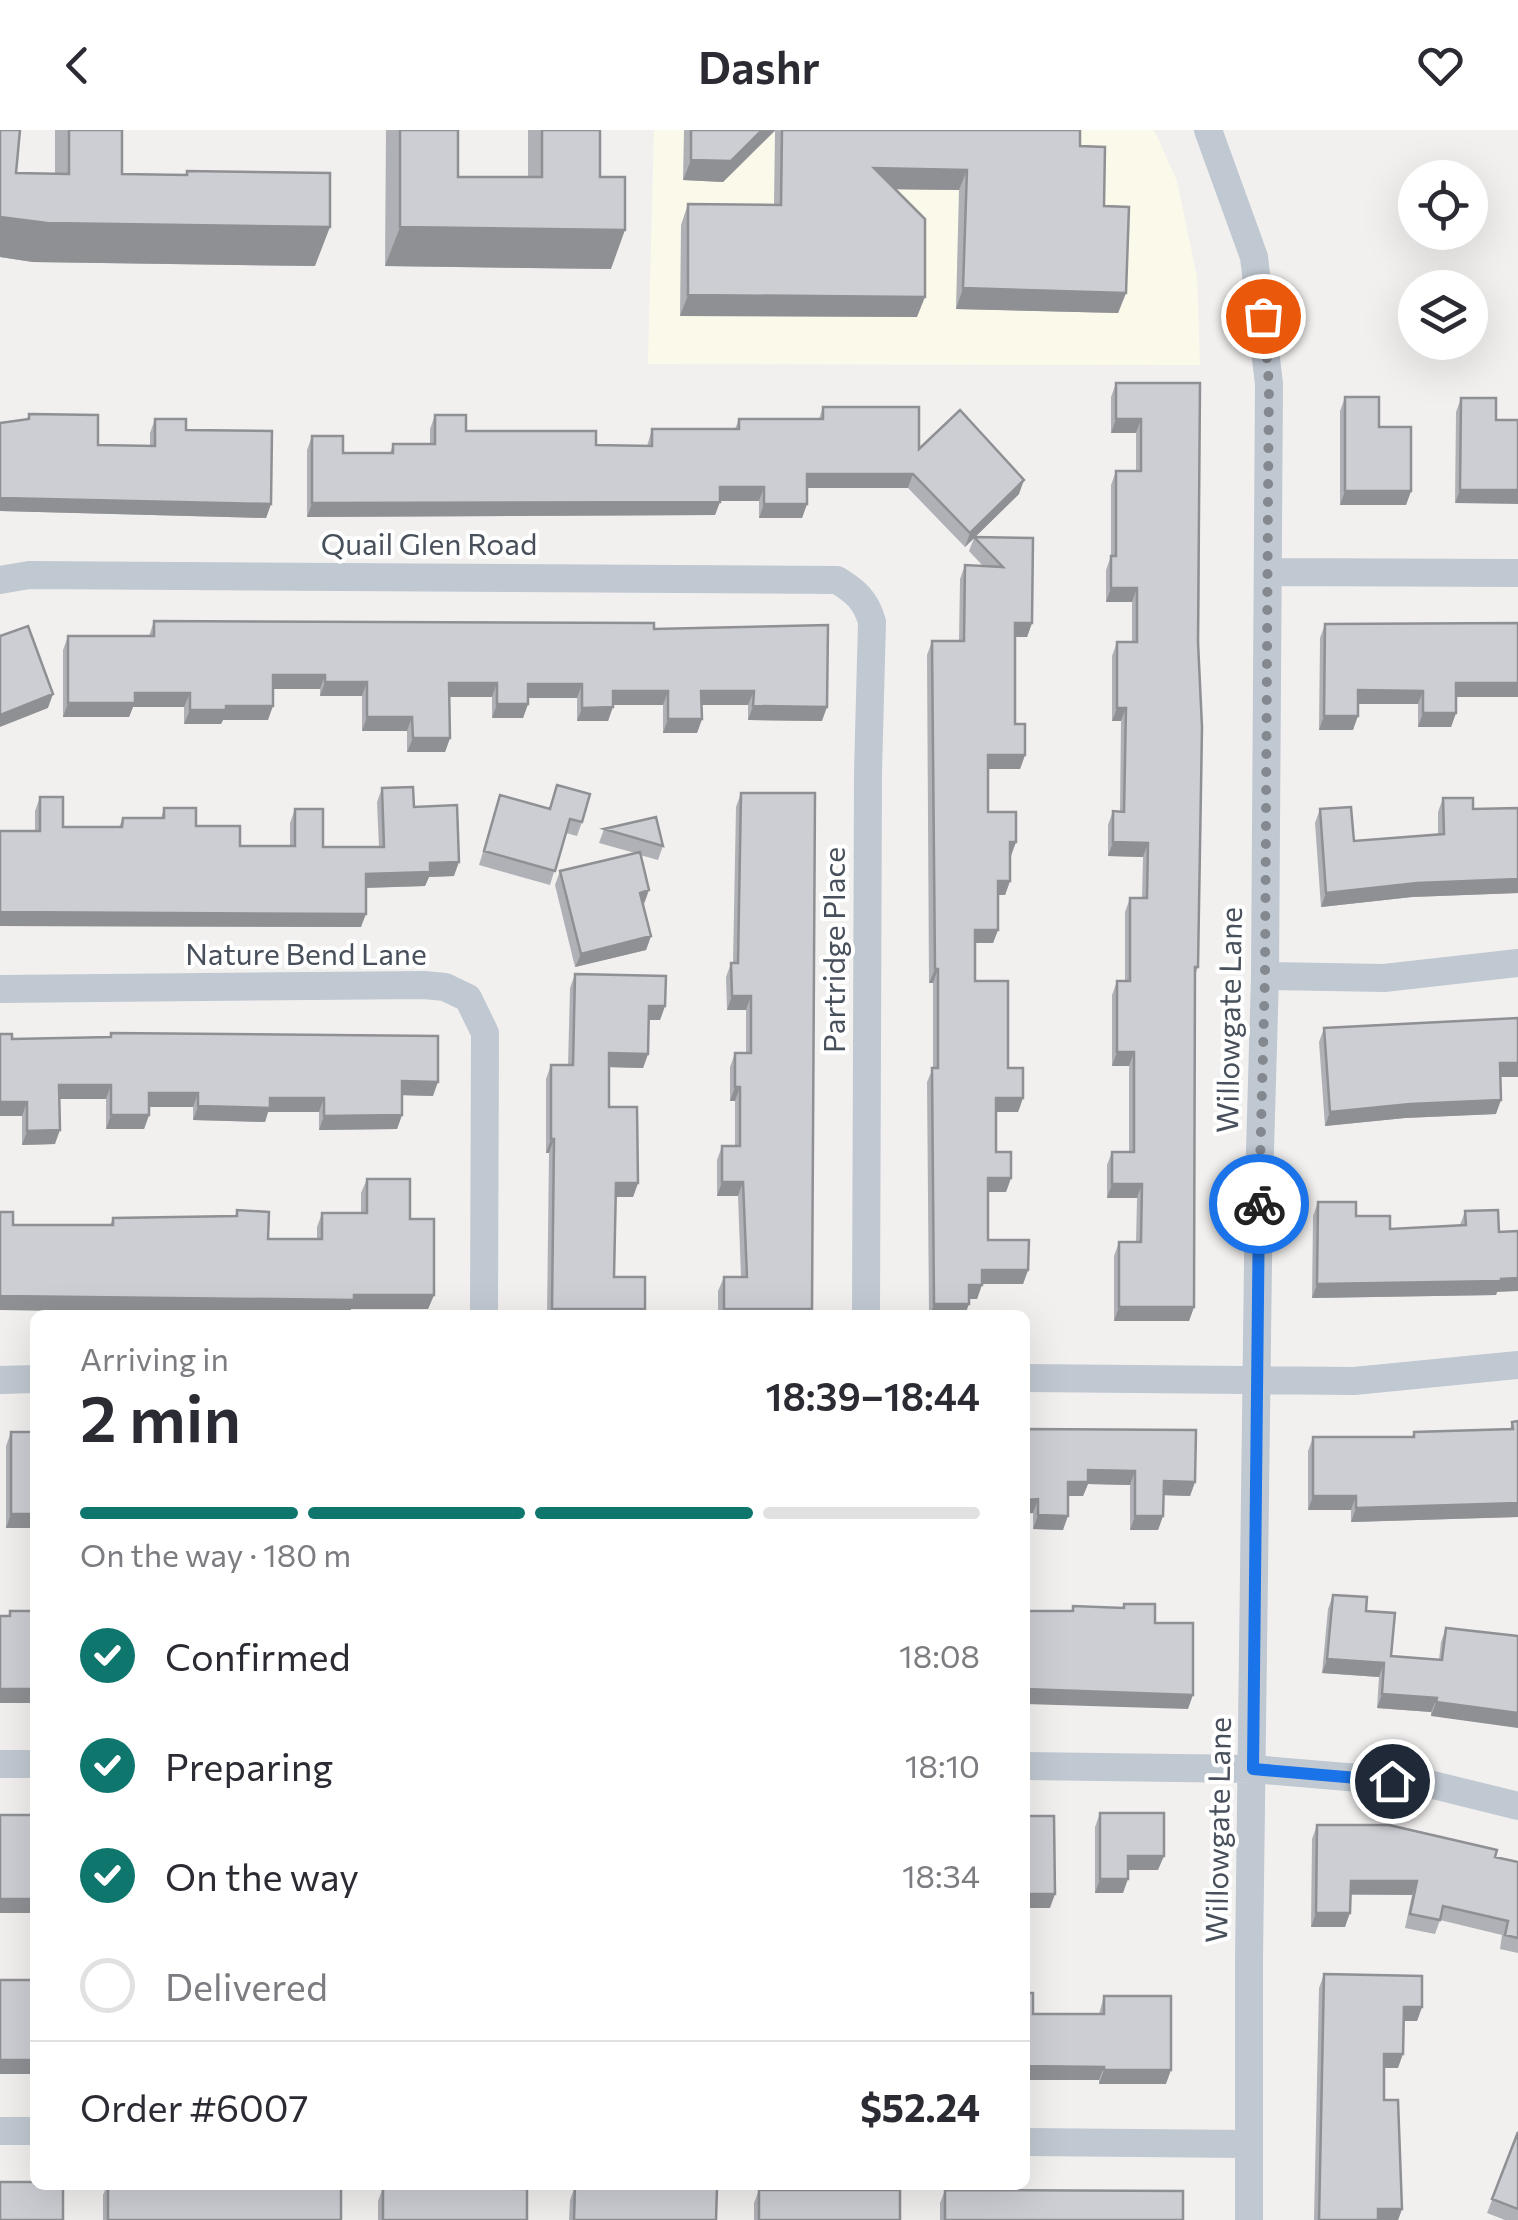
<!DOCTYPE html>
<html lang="en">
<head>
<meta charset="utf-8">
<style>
  :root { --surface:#fff; --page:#f7f7f7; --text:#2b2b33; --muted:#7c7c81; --line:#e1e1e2; --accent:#0f766e }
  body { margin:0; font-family:Commissioner,sans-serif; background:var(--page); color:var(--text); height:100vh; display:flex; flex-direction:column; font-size:38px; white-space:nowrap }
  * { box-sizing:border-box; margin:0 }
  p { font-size:32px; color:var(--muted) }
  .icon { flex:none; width:55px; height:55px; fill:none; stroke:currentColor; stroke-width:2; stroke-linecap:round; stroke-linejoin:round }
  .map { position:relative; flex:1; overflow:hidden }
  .drawer { position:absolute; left:30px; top:1180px; width:1000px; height:880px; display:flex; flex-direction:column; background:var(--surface); border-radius:15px; box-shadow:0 10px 40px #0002 }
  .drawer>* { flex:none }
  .controls { position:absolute; left:1398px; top:30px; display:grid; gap:20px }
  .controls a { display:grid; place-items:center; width:90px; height:90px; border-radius:50%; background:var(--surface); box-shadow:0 10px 40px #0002; font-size:50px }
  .pin { position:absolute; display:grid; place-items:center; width:85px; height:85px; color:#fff; margin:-42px; border:5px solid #fff; border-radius:50%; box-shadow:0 2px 10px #0007 }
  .courier { position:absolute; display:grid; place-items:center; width:100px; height:100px; margin:-50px; border:8px solid #1a73e8; border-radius:50%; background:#fff; color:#222; box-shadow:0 2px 12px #0007 }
  .head em { font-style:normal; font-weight:600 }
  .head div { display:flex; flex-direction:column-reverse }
  .head { display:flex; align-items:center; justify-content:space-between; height:170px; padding:0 50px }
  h1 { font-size:65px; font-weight:600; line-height:75px }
  .bar { display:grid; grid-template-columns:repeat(4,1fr); gap:15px 10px; align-content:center; height:120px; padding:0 50px }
  .bar i { height:12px; border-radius:8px; background:var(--line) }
  .bar .selected { background:var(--accent) }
  .bar p { grid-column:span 4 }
  .line { display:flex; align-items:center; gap:25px; padding:0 50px; border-top:2px solid var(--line) }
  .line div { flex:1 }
  ol { padding:0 50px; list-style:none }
  li { display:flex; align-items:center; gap:30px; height:110px }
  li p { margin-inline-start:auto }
  li .icon { padding:10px; border-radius:50%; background:var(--accent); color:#fff; stroke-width:4 }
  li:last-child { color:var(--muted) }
  li i { width:55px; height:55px; border:5px solid var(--line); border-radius:50% }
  header { display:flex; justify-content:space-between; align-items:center; height:130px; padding:0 50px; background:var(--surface); font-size:45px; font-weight:600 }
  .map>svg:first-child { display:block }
  .commercial { fill:#fbf9ea }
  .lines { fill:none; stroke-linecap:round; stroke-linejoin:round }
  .minor { stroke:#c0c8d1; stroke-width:28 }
  .wall { fill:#afb1b6 }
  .shaded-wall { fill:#8f9094 }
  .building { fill:#ccced4; stroke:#8f9094; stroke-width:2.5 }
  .done { stroke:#84888f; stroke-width:10; stroke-dasharray:0 18 }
  .route { stroke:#1a73e8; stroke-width:12 }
  .labels { text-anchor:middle; stroke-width:8; stroke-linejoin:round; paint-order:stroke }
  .street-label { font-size:30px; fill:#48505c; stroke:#fff }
</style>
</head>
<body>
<header><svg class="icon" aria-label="back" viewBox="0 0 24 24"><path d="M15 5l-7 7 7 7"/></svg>Dashr<svg class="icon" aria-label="heart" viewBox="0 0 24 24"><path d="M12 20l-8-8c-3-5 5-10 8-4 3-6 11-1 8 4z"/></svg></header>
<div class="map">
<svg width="1518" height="2090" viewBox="0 0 1518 2090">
  <rect width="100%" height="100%" fill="#f2f0ef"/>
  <path class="commercial" d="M654 0H1154L1177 51 1197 147 1200 235 648 234Z"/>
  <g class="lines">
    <path class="minor" d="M1208 0 1254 127 1269 254 1265 846 1259 1056 1249 1829V2090
      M1268 442 1518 443
      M0 450 29 445 837 450C855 461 866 470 872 492L868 642 866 1185
      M1265 846 1384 848 1518 833
      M0 859 424 855 445 857 468 868 485 903 484 1185
      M1025 1248 1354 1251 1518 1235
      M0 1250 35 1249
      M0 1634H35
      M1025 1636 1253 1639 1429 1654 1518 1676
      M0 2001H35
      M1025 2012 1248 2014"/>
  </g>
  <path class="wall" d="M0 0 16 43 55 44V0H122V44L186 45 187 41 315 136 33 132 0 127Z
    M386 0H458V47H528V0H600V47L611 139 385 136Z
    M684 0H1080V16L1104 76 1126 163 1118 183 956 179 959 60 895 59 917 187 680 186 681 95 688 74 774 75 775 1 723 52 683 50Z
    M1116 253H1200L1198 837 1195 845 1194 1177 1189 1191H1114V1126L1119 1112H1136L1137 1068H1107V1035L1112 1022H1129V936H1112V865L1117 851H1125V782L1130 768H1142L1143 727 1108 726V695L1113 681H1120L1121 591H1112V526L1117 512H1132V472H1106V440L1111 426V355L1116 341H1136V303H1111V267Z
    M1345 267 1379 297 1411 361 1406 375H1340V281Z
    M1461 268 1496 290 1455 373 1456 282Z
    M823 277 1019 364 975 407 1033 408 1032 493 1027 507H1015V594L1025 625 1020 639H988V682L1016 712 1010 726V751L1005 765H998V800L993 813H975V851L1008 938 1023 968 1018 982H996V1022L1011 1048 1006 1062H988V1110L1028 1140 1023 1154H982L977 1169H969L965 1185H929L927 952 933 938V853H929L927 525 932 511H959L960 449 965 435 983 436 969 421 974 408 965 417 908 358H807V374L802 388H759V371H720L715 385 307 387V320L312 306 343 323H390L393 314H430V299L435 285 466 301 596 315 647 316 652 299H735L739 289H819Z
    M29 284 98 315 150 316V303L155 289 186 300 271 374 266 388 0 381V293L27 289Z
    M154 491 654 499 822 591 748 590V575H702V589L697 603H663V575H613L608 591H577V568H528V574L523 588H492V567H449L450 608 445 622H407V601H362V566H320V559H273L268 590H223L221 594H184V577H133L129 587H63V520L68 506H149Z
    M1325 494 1518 567H1456V583L1451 597H1418V574H1358L1353 600H1319L1320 508Z
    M557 655 582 692 577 706 566 703 550 755 479 735 500 665 549 678Z
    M382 658 414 677 454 746 429 747 425 756 366 758 361 797 0 796V701H35V681L40 667 63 697H119L123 688H161L164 678 196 696 240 716H290V693L295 679 323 717H379L377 672Z
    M741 663 812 1179 810 1185H718V1161L724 1147H741L738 1066H717V1030L722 1016H735V971H730V937L735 923H746V880H727L726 847 731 833H733L736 677Z
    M1443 668 1473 679 1518 678V763L1412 767 1321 777 1315 693 1320 679 1354 711 1438 704V682Z
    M604 699 663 716 658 730 640 725 643 775 651 806 646 820 575 837 555 755 560 741 635 723 599 713Z
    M575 844 665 876 660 890H649L648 924 643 938 609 937V977L638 1053 633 1067H616L614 1147 645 1179 642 1185H547L549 1023H546V949L551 935H568L570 858Z
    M1324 898 1518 947H1500L1496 984 1405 988 1325 996 1319 912Z
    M111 903 433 966 402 965V985L397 999 319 1000V982H268L265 992 193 990V977H149V985L144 999H106V969H60L55 1014 22 1015V986L12 909 110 907Z
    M367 1049 410 1089 434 1165 428 1179H351L349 1184 0 1180V1082L13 1095H110L113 1088 235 1086 237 1080 268 1109H317V1097L322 1083H361V1063Z
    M1318 1072 1390 1099 1460 1095 1465 1081 1497 1162 1496 1165 1312 1168 1313 1086Z
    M1518 1291V1387L1351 1392V1380H1308V1321L1313 1307H1412L1414 1302 1510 1299 1512 1292Z
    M1025 1299 1195 1352 1190 1366 1163 1365V1386L1158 1400H1130V1355L1088 1354 1083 1366H1068L1063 1400 1033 1399V1383Z
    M11 1302H35V1398H6V1316Z
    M1333 1465 1366 1481 1391 1526 1439 1530 1441 1512 1446 1498 1518 1506 1431 1586V1582L1377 1578 1379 1547 1322 1543 1328 1479Z
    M1100 1683 1158 1740H1128L1123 1763H1095V1697Z
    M1317 1695 1518 1732V1823L1500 1819 1502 1805 1440 1790 1435 1804 1405 1798 1412 1765H1350L1345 1797H1311L1312 1709Z
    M1324 1844 1422 1877 1417 1891H1404L1398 1938H1384V1970L1402 2079 1398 2090H1314L1319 1858Z
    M1104 1866 1166 1954H1099V1950L1033 1884H1099Z
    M1518 2002V2090H1505L1487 2083Z
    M107 2055 341 2056V2090H103V2065Z
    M575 2056 716 2090H569L570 2070Z
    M383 2057 527 2090H378V2071Z
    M759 2060 900 2090H754V2073Z
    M945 2060 1183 2090H940V2073Z"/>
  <path class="shaded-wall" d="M762 0H775L723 52 683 50 691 30Z
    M874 38 967 40 959 60 867 59Z
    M0 87 330 97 315 136 33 132 0 127Z
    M400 97 625 100 611 139 385 136Z
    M963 158 1126 163 1118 183 956 179Z
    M688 165 925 167 917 187 680 186Z
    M1116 289H1141L1136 303H1111Z
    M807 344H913L908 358H802Z
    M1024 350 1019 364 965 417 970 403Z
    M720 357H764L759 371H715Z
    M1460 360H1518V374L1455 373Z
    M1345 361H1411L1406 375H1340Z
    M7 367 271 374 266 388 0 381V368Z
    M720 372 715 385 307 387 312 373Z
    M764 374H807L802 388H759Z
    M1111 458H1137L1132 472H1106Z
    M1015 493H1032L1027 507H1010Z
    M273 545H325L320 559H268Z
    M325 552H367L362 566H320Z
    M449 553H497L492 567H444Z
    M1456 553H1518V567H1451Z
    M528 554H582L577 568H523Z
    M1358 560 1423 561 1418 574H1353Z
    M613 561H668L663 575H608Z
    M701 561H754L748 575H696Z
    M135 563H190L184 577H133L129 587H63L68 573Z
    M53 564 48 578 0 597V585Z
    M497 574H528L523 588H492Z
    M226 576H273L268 590H223L221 594H184L190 580Z
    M753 576 827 577 822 591 748 590Z
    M613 577 608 591H577L582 578Z
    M1117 578H1126L1121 591H1112Z
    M1423 583H1456L1451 597H1418Z
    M1324 586H1358L1353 600H1319Z
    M367 587H412L407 601H362Z
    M668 589H702L697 603H663Z
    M413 608H450L445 622H407Z
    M988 625H1025L1020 639H983Z
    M1010 712H1016L1011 726H1005Z
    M1113 712 1148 713 1143 727 1108 726Z
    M459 732 454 746 429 747 425 756 360 758 366 744 430 733Z
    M1518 749V763L1412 767 1321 777 1326 763 1417 753Z
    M998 751H1010L1005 765H993Z
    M649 760 644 774 640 763Z
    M0 782 366 784 361 797 0 796Z
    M975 800H998L993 813H970Z
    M651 806 646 820 575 837 581 824Z
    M935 839H938L933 853H929Z
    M732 866H751L746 880H727Z
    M649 876H665L660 890H644Z
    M1117 922H1134L1129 936H1112Z
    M609 923 648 924 643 938 604 937Z
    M1500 933H1518V947H1494Z
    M402 951 438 952 433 966 397 965Z
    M59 955H111L106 969H54Z
    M735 957H740L735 971H730Z
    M149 963H198L193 977H144Z
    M270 968H324L319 982H268L265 992 193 990 198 976Z
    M996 968H1023L1018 982H990Z
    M1501 970 1496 984 1405 988 1325 996 1330 982 1410 974Z
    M0 972H27L22 986H0Z
    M111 985H149L144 999H106Z
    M402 985 397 999 319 1000 324 986Z
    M60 1000 55 1014 22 1015 27 1001Z
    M551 1009H554L549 1023H546Z
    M988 1048H1011L1006 1062H983Z
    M722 1052H743L738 1066H717Z
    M616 1053H638L633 1067H611Z
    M1112 1054H1142L1137 1068H1107Z
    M982 1140H1028L1023 1154H977Z
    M1518 1148V1161L1497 1162 1496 1165 1312 1168 1317 1154Z
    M969 1155H982L977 1169H964Z
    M434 1165 428 1179H351L349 1184 0 1180V1166Z
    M934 1174H969L965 1185H930Z
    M1119 1177H1194L1189 1191H1114Z
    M552 1179H645L642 1185H550Z
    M724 1179H812L810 1185H721Z
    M1088 1340 1135 1341 1130 1355 1088 1354 1083 1366H1063L1068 1352Z
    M1164 1351 1195 1352 1190 1366 1158 1365Z
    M1313 1366H1356L1351 1380H1308Z
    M1038 1369 1033 1383 1025 1384V1370Z
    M1518 1373V1387L1351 1392 1356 1378Z
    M11 1384H35V1398H6Z
    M1038 1385 1068 1386 1063 1400 1033 1399Z
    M1135 1386H1163L1158 1400H1130Z
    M1327 1529 1384 1533 1379 1547 1322 1543Z
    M0 1559H35V1573H0Z
    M1025 1559 1193 1565 1188 1579 1025 1574Z
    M1382 1564 1437 1568 1431 1582 1377 1578Z
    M1436 1572 1518 1583V1598L1431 1586Z
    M1128 1726H1164L1158 1740H1123Z
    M1100 1749H1128L1123 1763H1095Z
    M1351 1751H1417L1412 1765 1346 1764Z
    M1025 1764H1055L1050 1778H1025Z
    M0 1769H35V1783H0Z
    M1316 1783H1350L1345 1797H1311Z
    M1404 1877H1422L1417 1891H1399Z
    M1384 1924H1403L1398 1938H1379Z
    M0 1930H35V1944H0Z
    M1025 1936 1104 1937 1099 1950H1025Z
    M1104 1940H1171L1166 1954H1099Z
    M1378 2079H1402L1398 2090H1374Z"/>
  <path class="building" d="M0 0H20L16 43 69 44V0H122V44L187 45V41L330 43V97L47 93 0 87Z
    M400 0H458V47H542V0H600V47H625V100L400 97Z
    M691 0H762L731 31 691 30Z
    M782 0H1080V16L1105 17 1104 76 1129 77 1126 163 963 158 967 40 874 38 925 89V167L688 165V74L781 75Z
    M1116 253H1200L1198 512 1202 597 1198 837H1195L1194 1177H1119V1112H1141L1142 1054H1112V1022H1134V922H1117V851H1130V768H1147L1148 713 1113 712V681L1124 682 1126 578H1117V512H1137V458H1111V426H1116V341H1141V289H1116Z
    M1345 267H1379V297H1411V361H1345Z
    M1461 268H1496V290H1518V360H1460Z
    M823 277H919V319L960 280 1024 350 970 403 913 344H807V374H764V357H720V372L312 373V306H343V323H393V314H435V285H466V301H596V315L652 316V299H739V289H823Z
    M29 284 98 285V315L155 316V289H186V300L272 301 271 374 0 368V293L29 289Z
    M974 407 1033 408 1032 493H1015V594H1025V625H988V682H1016V712H1010V751H998V800H975V851H1008V938H1023V968H996V1022H1011V1048H988V1110H1029L1028 1140H982V1155H969V1174H934L932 938H938V839H935L932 511H964L965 435 1003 437Z
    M154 491 654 493V499L828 495 827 577 753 576 754 561H701L702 589H668V561H613V577L582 578V554H528V574H497V553H449L450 608H413L412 587H367V552H325V545H273V576H226V580H190V563H135V573H68V506H154Z
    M1518 493V553H1456V583H1423V561L1358 560V586H1324L1325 494Z
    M28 496 53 564 0 585V506Z
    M557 655 590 664 582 692 570 689 555 741 484 721 500 665 550 679Z
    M413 657 414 677 457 675 459 732 430 733V742L366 744V784L0 782V701H40V667H63V697H122L123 688H164V678H196V696H240V716H295V679H323V717H384L382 658Z
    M741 663H815L812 1179H724V1147H747L743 1052H722V1016H740V957H735V923H751V866H732L731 833H738Z
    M1443 668H1473V679L1518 678V749L1417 753 1326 763 1320 679 1351 677 1354 711 1444 704Z
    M656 687 663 716 604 699Z
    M640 722 649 760 640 763 651 806 581 824 560 741Z
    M575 844 666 846 665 876H649L648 924 609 923V977H637L638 1053H616L614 1147H645V1179H552L554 1009H551V935H573Z
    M1518 888V933H1500L1501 970 1410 974 1330 982 1324 898Z
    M111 903 438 906V952L402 951V985L324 986V968H270V978L198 976V963H149V985H111V955H59L60 1000 27 1001V972H0V904H12V909L111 907Z
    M367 1049H410V1089H434V1165H354V1170L0 1166V1082H13V1095H113V1088L237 1086V1080L269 1082 268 1109H322V1083H367Z
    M1318 1072H1356V1086H1390V1099L1466 1095 1465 1081 1498 1080 1499 1102 1518 1101V1148L1501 1149V1151L1317 1154Z
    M1518 1291V1373L1356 1378V1366H1313V1307H1414V1302L1513 1299 1512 1292Z
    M1025 1299 1196 1300 1195 1352 1164 1351 1163 1386H1135V1341L1088 1340V1352H1068V1386L1038 1385V1369L1025 1370Z
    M11 1302H35V1384H11Z
    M1333 1465 1367 1467 1366 1481 1395 1483 1391 1526 1442 1530 1446 1498 1518 1506V1583L1436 1572 1437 1568 1382 1564 1384 1533 1327 1529Z
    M1124 1474H1155V1493H1193V1565L1025 1559V1481H1073V1476L1124 1478Z
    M10 1481H35V1559H0V1486H10Z
    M1100 1683H1164V1726H1128V1749H1100Z
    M0 1685H35V1769H0Z
    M1025 1686H1054L1055 1764H1025Z
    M1317 1695H1389L1497 1720 1495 1727 1518 1732V1808L1505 1805 1508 1791 1443 1776 1440 1790 1410 1784 1417 1751H1351L1350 1783H1316Z
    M1324 1844 1422 1846V1877H1404L1403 1924H1384V1970H1398L1402 2079H1378V2090H1319Z
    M0 1850H35V1930H0Z
    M1025 1863H1033V1884H1104V1866H1171V1940H1104V1937L1025 1936Z
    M1518 2002V2079L1492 2069Z
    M0 2052H35V2055H63V2090H0Z
    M108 2055 341 2056V2090H108Z
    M575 2056 717 2058 716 2090H574Z
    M383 2057 527 2059V2090H383Z
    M759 2060H900V2090H759Z
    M945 2060 1183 2061V2090H945Z"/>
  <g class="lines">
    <path class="done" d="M1259 1074 1265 846 1268 366 1269 254 1263 186"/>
    <path class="route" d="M1259 1074 1253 1639 1392 1651"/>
  </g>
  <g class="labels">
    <g class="street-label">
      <text x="429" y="425">Quail Glen Road</text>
      <text transform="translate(835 820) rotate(-90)" y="10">Partridge Place</text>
      <text x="306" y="835">Nature Bend Lane</text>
      <text transform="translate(1230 890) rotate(-89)" y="10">Willowgate Lane</text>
      <text transform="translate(1219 1700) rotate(-89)" y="10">Willowgate Lane</text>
    </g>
  </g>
</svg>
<div class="controls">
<a><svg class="icon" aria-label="locate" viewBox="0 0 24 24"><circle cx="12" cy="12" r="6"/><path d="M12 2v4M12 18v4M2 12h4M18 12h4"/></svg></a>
<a><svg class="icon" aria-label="layers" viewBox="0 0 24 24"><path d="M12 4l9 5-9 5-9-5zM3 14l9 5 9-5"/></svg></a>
</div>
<div class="pin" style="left:1263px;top:186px;background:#ea580c"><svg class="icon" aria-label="bag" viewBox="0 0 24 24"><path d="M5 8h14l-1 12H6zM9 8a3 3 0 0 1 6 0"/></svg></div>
<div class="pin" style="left:1392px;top:1651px;background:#1f2937"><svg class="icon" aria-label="home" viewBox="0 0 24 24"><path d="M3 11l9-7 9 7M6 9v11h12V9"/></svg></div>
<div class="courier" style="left:1259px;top:1074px"><svg class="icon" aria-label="bike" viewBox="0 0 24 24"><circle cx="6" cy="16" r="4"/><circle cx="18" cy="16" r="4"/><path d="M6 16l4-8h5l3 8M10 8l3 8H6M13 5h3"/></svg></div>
<section class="drawer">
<div class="head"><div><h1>2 min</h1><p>Arriving in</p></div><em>18:39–18:44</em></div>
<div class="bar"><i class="selected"></i><i class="selected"></i><i class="selected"></i><i></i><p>On the way · 180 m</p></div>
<ol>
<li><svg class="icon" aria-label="check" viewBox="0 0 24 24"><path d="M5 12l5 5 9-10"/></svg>Confirmed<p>18:08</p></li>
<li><svg class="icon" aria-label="check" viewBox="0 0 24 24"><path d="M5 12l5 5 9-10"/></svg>Preparing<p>18:10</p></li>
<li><svg class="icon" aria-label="check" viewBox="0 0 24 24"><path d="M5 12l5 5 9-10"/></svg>On the way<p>18:34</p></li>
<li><i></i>Delivered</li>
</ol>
<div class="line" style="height:130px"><div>Order #6007</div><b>$52.24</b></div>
</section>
</div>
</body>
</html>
